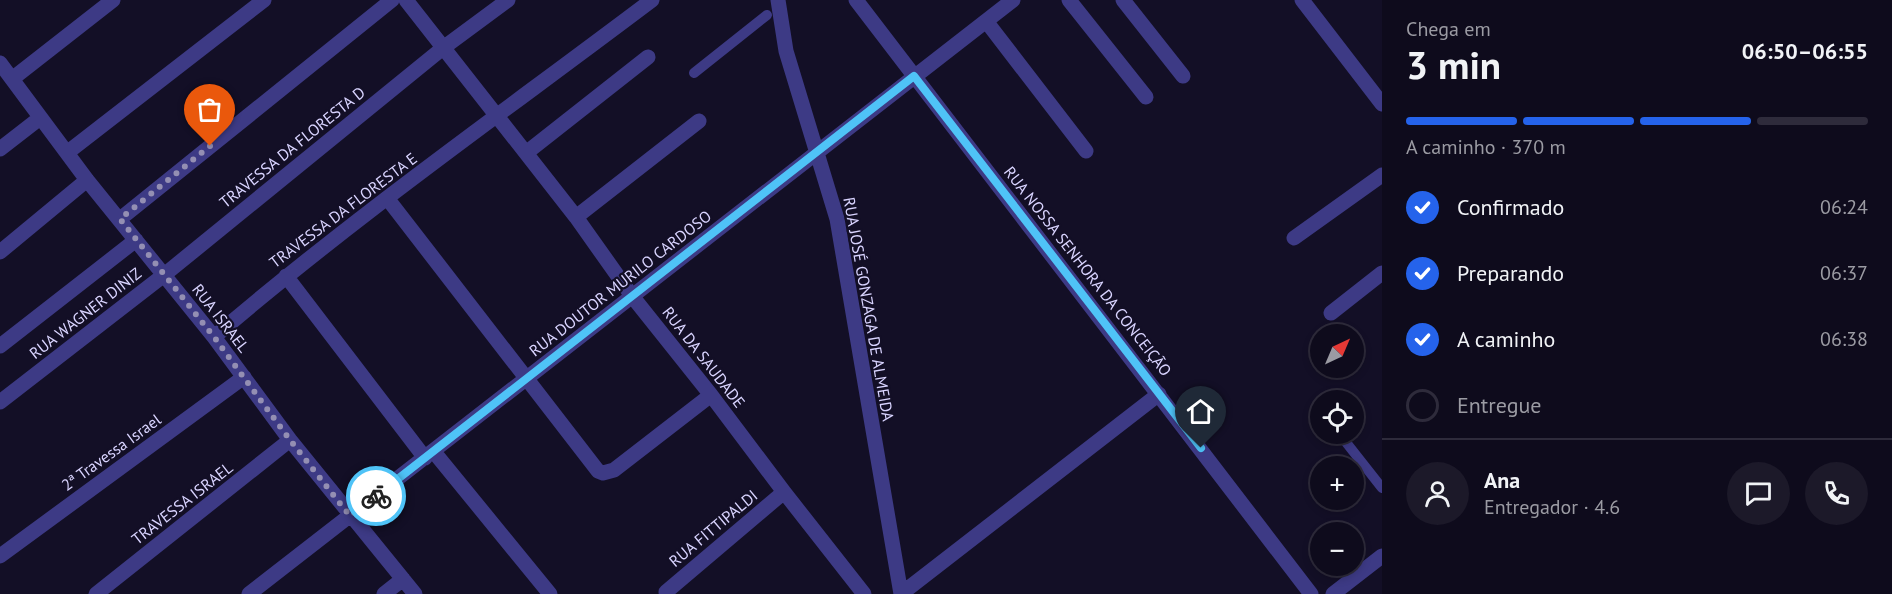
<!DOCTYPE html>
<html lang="pt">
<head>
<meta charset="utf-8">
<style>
  :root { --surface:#0e0b1c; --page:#1c1929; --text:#f1f3f6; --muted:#9b9ba3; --line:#2e2b3b; --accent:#2563eb }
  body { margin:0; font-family:"PT Sans",sans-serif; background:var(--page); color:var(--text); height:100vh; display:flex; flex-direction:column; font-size:22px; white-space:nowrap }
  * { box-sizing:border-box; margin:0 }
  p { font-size:20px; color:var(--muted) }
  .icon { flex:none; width:33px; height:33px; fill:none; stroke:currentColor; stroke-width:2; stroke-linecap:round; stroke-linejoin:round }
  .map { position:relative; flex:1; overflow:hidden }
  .panel { display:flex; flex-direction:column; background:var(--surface); width:510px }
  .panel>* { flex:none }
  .needle { width:39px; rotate:44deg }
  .controls { position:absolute; left:1310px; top:324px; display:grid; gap:12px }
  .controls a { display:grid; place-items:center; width:54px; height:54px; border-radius:50%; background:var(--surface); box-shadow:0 3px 9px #0003,0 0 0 2px var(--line); font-size:30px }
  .pin { position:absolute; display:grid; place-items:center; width:51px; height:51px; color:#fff; margin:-62px -26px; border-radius:50% 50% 50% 0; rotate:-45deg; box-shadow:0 0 6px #0007 }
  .pin .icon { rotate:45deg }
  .courier { position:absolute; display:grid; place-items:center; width:60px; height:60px; margin:-30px; border:4px solid #4fc3f7; border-radius:50%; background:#fff; color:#222; box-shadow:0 2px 8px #0007 }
  .overview em { font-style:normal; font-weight:700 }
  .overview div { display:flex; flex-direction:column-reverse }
  .overview { display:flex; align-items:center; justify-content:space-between; height:102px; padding:0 24px }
  h1 { font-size:39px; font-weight:700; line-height:45px }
  .bar { display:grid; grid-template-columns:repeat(4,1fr); gap:9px 6px; align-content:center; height:72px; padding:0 24px }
  .bar i { height:8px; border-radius:4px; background:var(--line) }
  .bar .current { background:var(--accent) }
  .bar p { grid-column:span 4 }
  .line { display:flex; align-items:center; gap:15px; padding:0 24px; border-top:2px solid var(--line) }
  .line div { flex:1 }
  .round { display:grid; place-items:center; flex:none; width:63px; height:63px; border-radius:32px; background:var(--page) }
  ol { padding:0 24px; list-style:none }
  li { display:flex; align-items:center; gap:18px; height:66px }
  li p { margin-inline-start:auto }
  li .icon { padding:6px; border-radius:50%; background:var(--accent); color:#fff; stroke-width:4 }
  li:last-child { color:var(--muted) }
  li i { width:33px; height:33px; border:3px solid var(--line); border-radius:50% }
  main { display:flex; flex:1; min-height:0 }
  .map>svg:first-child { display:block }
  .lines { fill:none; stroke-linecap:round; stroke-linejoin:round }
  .service { stroke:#3d3a85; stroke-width:10 }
  .minor { stroke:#3d3a85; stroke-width:15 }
  .done { stroke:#948fb3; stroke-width:6; stroke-dasharray:0 10.8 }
  .route { stroke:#4fc3f7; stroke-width:8 }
  .labels { text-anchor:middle; stroke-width:4.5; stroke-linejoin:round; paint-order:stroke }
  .street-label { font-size:16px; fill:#d9d4ff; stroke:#130f26 }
</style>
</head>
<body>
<main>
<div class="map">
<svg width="1382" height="594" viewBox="0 0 1382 594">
  <rect width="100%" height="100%" fill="#130f26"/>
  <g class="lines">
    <path class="service" d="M694 73 767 15
      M1345 441 1382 488"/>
    <path class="minor" d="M406 0 576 217 632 296 711 395 784 492 864 594
      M778 0 786 51 837 219 901 594
      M856 0 1311 594
      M1069 0 1146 97
      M1123 0 1183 76
      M1302 0 1382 104
      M986 21 1086 151
      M0 63 87 180 214 337 290 440 415 594
      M12 79 113 0
      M0 149 40 118
      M68 152 264 0
      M526 153 648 57
      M387 198 598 471 603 473 614 470 711 395
      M576 217 699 121
      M120 219 392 0
      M1294 238 1382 175
      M0 252 87 180
      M286 276 425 458
      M1331 313 1382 273
      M214 337C354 217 505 111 652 0
      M0 346 136 240
      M0 402 164 275 443 48 508 0
      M434 452 550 594
      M0 556 244 377
      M666 592 784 492
      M96 594 290 440
      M249 594 1013 0
      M384 594 403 579
      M901 594 1159 394
      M1333 594 1382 556"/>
  </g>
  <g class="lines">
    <path class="done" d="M210 146 120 219 214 337 290 440 350 516 376 496"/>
    <path class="route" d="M376 496 914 76 1201 448"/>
  </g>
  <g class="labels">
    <g class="street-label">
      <text transform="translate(292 147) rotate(-39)" y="6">TRAVESSA DA FLORESTA D</text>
      <text transform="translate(343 210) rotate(-37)" y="6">TRAVESSA DA FLORESTA E</text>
      <text transform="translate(1088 271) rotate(52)" y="6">RUA NOSSA SENHORA DA CONCEIÇÃO</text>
      <text transform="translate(620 283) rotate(-38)" y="6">RUA DOUTOR MURILO CARDOSO</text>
      <text transform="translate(869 309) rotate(80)" y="6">RUA JOSÉ GONZAGA DE ALMEIDA</text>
      <text transform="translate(85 313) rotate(-38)" y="6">RUA WAGNER DINIZ</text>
      <text transform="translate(221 318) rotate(52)" y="6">RUA ISRAEL</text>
      <text transform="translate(704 357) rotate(52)" y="6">RUA DA SAUDADE</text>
      <text transform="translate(111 452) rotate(-36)" y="6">2ª Travessa Israel</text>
      <text transform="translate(182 503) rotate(-38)" y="6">TRAVESSA ISRAEL</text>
      <text transform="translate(713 528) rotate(-40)" y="6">RUA FITTIPALDI</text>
    </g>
  </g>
</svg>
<div class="controls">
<a><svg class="needle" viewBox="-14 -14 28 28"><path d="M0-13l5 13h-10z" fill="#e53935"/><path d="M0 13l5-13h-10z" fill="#9b9ba3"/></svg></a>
<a><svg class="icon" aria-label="locate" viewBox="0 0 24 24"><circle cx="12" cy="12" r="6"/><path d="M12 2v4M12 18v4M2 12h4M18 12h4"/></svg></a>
<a>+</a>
<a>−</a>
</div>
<div class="pin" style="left:210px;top:146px;background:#ea580c"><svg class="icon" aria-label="bag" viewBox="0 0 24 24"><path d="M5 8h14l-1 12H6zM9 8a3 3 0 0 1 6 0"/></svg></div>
<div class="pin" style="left:1201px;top:448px;background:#1f2937"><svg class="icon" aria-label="home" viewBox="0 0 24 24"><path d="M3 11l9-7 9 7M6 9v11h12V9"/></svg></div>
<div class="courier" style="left:376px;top:496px"><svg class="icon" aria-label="bike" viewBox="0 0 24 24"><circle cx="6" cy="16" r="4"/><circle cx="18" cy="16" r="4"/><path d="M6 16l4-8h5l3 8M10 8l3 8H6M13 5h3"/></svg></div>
</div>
<section class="panel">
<div class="overview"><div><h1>3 min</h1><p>Chega em</p></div><em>06:50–06:55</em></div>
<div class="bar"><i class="current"></i><i class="current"></i><i class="current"></i><i></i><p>A caminho · 370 m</p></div>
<ol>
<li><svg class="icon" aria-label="check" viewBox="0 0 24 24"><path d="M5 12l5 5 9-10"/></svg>Confirmado<p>06:24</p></li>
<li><svg class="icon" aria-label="check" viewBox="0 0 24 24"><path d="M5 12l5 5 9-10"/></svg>Preparando<p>06:37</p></li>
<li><svg class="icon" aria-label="check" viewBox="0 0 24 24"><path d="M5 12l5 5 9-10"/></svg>A caminho<p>06:38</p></li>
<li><i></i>Entregue</li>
</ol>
<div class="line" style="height:108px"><a class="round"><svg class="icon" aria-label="person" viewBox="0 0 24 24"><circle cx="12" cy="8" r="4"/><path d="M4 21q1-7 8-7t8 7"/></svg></a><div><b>Ana</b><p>Entregador · 4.6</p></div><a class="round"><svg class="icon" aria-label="chat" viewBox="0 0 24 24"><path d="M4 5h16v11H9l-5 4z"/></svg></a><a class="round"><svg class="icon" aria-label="phone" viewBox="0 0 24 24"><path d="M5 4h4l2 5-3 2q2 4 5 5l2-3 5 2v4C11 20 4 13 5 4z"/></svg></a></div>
</section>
</main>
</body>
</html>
